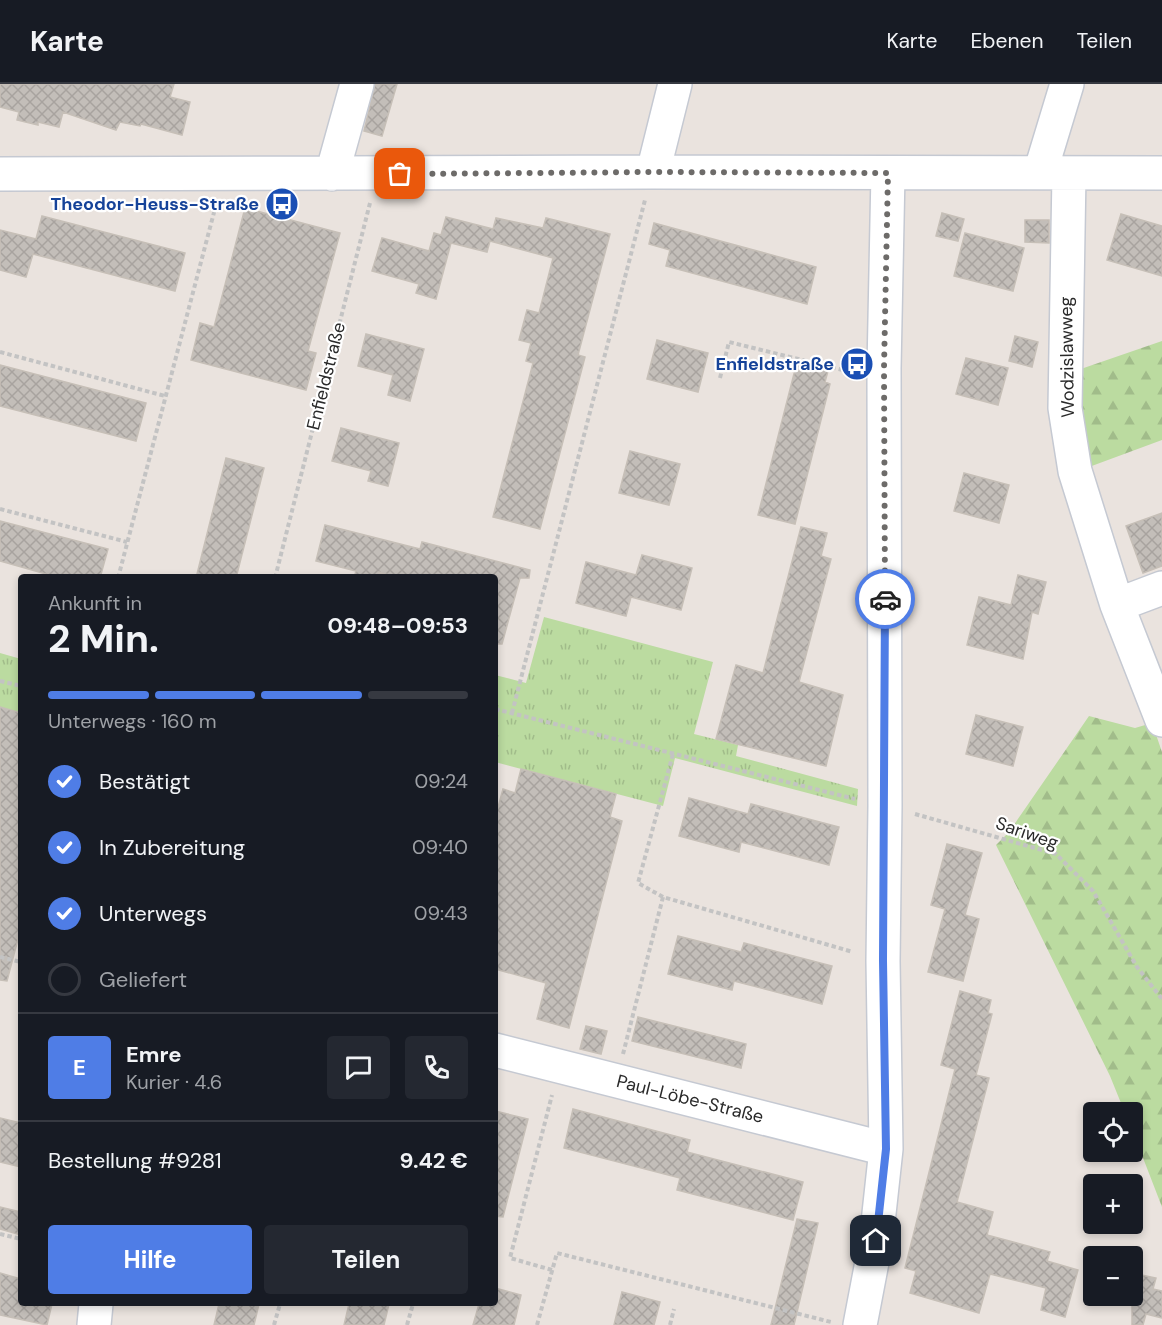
<!DOCTYPE html>
<html lang="de">
<head>
<meta charset="utf-8">
<style>
  :root { --surface:#171b24; --page:#242831; --text:#f1f3f6; --muted:#9ea1a6; --line:#363941; --accent:#4f7de6 }
  body { margin:0; font-family:"DM Sans",sans-serif; background:var(--page); color:var(--text); height:100vh; display:flex; flex-direction:column; font-size:22px; white-space:nowrap }
  * { box-sizing:border-box; margin:0 }
  p { font-size:20px; color:var(--muted) }
  .icon { flex:none; width:33px; height:33px; fill:none; stroke:currentColor; stroke-width:2; stroke-linecap:round; stroke-linejoin:round }
  .map { position:relative; flex:1; overflow:hidden }
  .sheet { position:absolute; left:18px; top:490px; width:480px; height:732px; display:flex; flex-direction:column; background:var(--surface); border-radius:6px; box-shadow:0 3px 9px #0003 }
  .sheet>* { flex:none }
  .tools { position:absolute; left:1083px; top:1018px; display:grid; gap:12px }
  .tools a { display:grid; place-items:center; width:60px; height:60px; border-radius:6px; background:var(--surface); box-shadow:0 3px 9px #0003; font-size:30px }
  .pin { position:absolute; display:grid; place-items:center; width:51px; height:51px; color:#fff; margin:-26px; border-radius:12px; box-shadow:0 3px 9px #0006 }
  .courier { position:absolute; display:grid; place-items:center; width:60px; height:60px; margin:-30px; border:4px solid #4f7de6; border-radius:50%; background:#fff; color:#222; box-shadow:0 2px 8px #0007 }
  .head em { font-style:normal; font-weight:700 }
  .head div { display:flex; flex-direction:column-reverse }
  .head { display:flex; align-items:center; justify-content:space-between; height:102px; padding:0 30px }
  h1 { font-size:39px; font-weight:700; line-height:45px }
  .bar { display:grid; grid-template-columns:repeat(4,1fr); gap:9px 6px; align-content:center; height:72px; padding:0 30px }
  .bar i { height:8px; border-radius:4px; background:var(--line) }
  .bar .selected { background:var(--accent) }
  .bar p { grid-column:span 4 }
  .line { display:flex; align-items:center; gap:15px; padding:0 30px; border-top:2px solid var(--line) }
  .line div { flex:1 }
  .round { display:grid; place-items:center; flex:none; width:63px; height:63px; border-radius:6px; background:var(--page) }
  ol { padding:0 30px; list-style:none }
  li { display:flex; align-items:center; gap:18px; height:66px }
  li p { margin-inline-start:auto }
  li .icon { padding:6px; border-radius:50%; background:var(--accent); color:#fff; stroke-width:4 }
  li:last-child { color:var(--muted) }
  li i { width:33px; height:33px; border:3px solid var(--line); border-radius:50% }
  .button { display:flex; gap:12px; margin-top:auto; padding:12px 30px }
  .button a { flex:1; height:69px; border-radius:6px; background:var(--accent); color:#fff; font-size:24px; font-weight:700; line-height:69px; text-align:center }
  .button a+a { background:var(--page); color:var(--text) }
  header { display:flex; align-items:center; gap:36px; box-sizing:border-box; height:84px; padding:0 30px; background:var(--surface); border-bottom:2px solid var(--line) }
  header strong { font-size:28px }
  nav { display:flex; gap:33px; margin-inline-start:auto; font-size:21px }
  .map>svg:first-child { display:block }
  .grass { fill:url(#grass-tufts) }
  .forest { fill:url(#forest-firs) }
  .building { fill:url(#building-cross-hatch); stroke:#c6bfb7; stroke-width:1.5 }
  .lines { fill:none; stroke-linecap:round; stroke-linejoin:round }
  .minor-casing { stroke:#c5c9d2; stroke-width:36 }
  .path { stroke:#c3c3c3; stroke-width:4; stroke-dasharray:4.5 3; stroke-linecap:butt }
  .minor { stroke:#fff; stroke-width:33 }
  .done { stroke:#6d6b69; stroke-width:6; stroke-dasharray:0 10.8 }
  .route { stroke:#4f7de6; stroke-width:8 }
  .labels { text-anchor:middle; stroke-width:4.5; stroke-linejoin:round; paint-order:stroke }
  .transit-label { font-size:18px; font-weight:bold; fill:#164399; stroke:#fff; text-anchor:end }
  .street-label { font-size:18px; fill:#2a2a2a; stroke:#fff }
</style>
</head>
<body>
<header>
<strong>Karte</strong>
<nav><a>Karte</a><a>Ebenen</a><a>Teilen</a></nav>
</header>
<div class="map">
<svg width="1162" height="1241" viewBox="0 0 1162 1241">
  <defs>
    <pattern id="grass-tufts" width="24" height="20" patternUnits="userSpaceOnUse" patternTransform="scale(1.5)"><rect width="24" height="20" fill="#bbdba0"/><path d="M3 7l-1-3M5 7V3M7 7l1-3M15 17l-1-3M17 17v-4M19 17l1-3" fill="none" stroke="#a1bc8a"/></pattern>
    <pattern id="forest-firs" width="22" height="20" patternUnits="userSpaceOnUse" patternTransform="scale(1.5)"><rect width="22" height="20" fill="#bbdba0"/><path d="M5 1l3.5 6h-7zM16 11l3.5 6h-7z" fill="#a1bc8a"/></pattern>
    <pattern id="building-cross-hatch" width="8" height="8" patternUnits="userSpaceOnUse" patternTransform="scale(1.5)"><rect width="8" height="8" fill="#c3beb9"/><path d="M0 0l8 8M0 8l8-8" fill="none" stroke="#a8a39f"/></pattern>
  </defs>
  <rect width="100%" height="100%" fill="#eae3de"/>
  <path class="grass" d="M544 533 713 578 694 650 738 661 736 672 858 705 857 722 675 674 663 722 495 678V591L526 599Z
    M0 569 21 575V629L0 623Z"/>
  <path class="forest" d="M1162 257V356L1089 383 1075 287Z
    M1089 632 1135 644 1152 639 1162 668V1123L1133 1048 1132 1029H1125L1110 992 996 761 1009 748Z"/>
  <path class="building" d="M0 0H174L170 13 190 18 182 51 141 40 140 42 120 38 116 46 63 28 59 43 38 38V41L17 36 19 28 0 23Z
    M375 0H397L382 52 364 47Z
    M245 124 340 149 308 267 316 269 306 306 191 276 200 239 214 243Z
    M942 129 964 135 958 157 936 152Z
    M1121 130 1162 142V192L1107 176Z
    M42 132 185 169 175 207 33 170 26 193 0 186V146L36 155Z
    M446 133 493 145 496 134 543 144 546 134 610 150 578 271 585 273 540 445 493 433 533 279 526 277 531 259 519 256 527 226 539 229 553 174 490 157 487 168 451 159 436 215 416 209 419 200 372 187 382 154 429 167 434 149 441 151Z
    M1025 136H1049V159L1025 158Z
    M654 139 816 183 807 220 666 182 670 166 649 160Z
    M965 149 1024 164 1013 207 954 192Z
    M366 250 424 265 410 317 388 311 393 291 358 282Z
    M1015 252 1038 258 1032 283 1009 277Z
    M657 256 708 269 698 308 647 295Z
    M966 274 1008 284 998 321 956 310Z
    M797 278 828 287 825 298 830 300 795 440 758 431Z
    M0 281 146 319 136 357 0 322Z
    M341 344 399 359 388 402 368 397 371 387 332 377Z
    M630 367 680 380 669 421 619 409Z
    M226 374 264 384 236 494H196Z
    M964 389 1009 401 999 439 954 427Z
    M1162 429V482L1143 489 1126 442Z
    M0 437 108 465 100 494H60L0 477Z
    M325 441 420 465 422 458 530 486 529 494H520L502 560H495V494H398L379 488 378 494H354L356 487 316 477Z
    M801 443 827 449 821 472 831 475 799 598 843 611 826 682 716 655 736 581 763 589Z
    M642 471 692 484 681 526 631 513 626 532 576 519 586 478 636 491Z
    M1018 491 1046 498 1038 530 1032 528 1023 575 967 561 979 513 1011 521Z
    M0 623 21 629V844L7 897 0 896Z
    M976 631 1023 643 1013 682 966 670Z
    M521 685 616 710 610 733 622 737 569 944 537 935 546 899 495 885V734L503 705 515 709Z
    M689 714 748 730 751 720 839 743 829 781 741 758 739 768 679 752Z
    M947 760 982 769 965 831 979 835 963 897 928 888 945 825 931 821Z
    M678 852 741 868 744 859 832 882 822 920 734 897 732 906 668 890Z
    M960 907 991 916 988 929 992 930 976 991 989 994 957 1118 993 1128 987 1151 1050 1168 1047 1177 1078 1186 1065 1233 1041 1226 1046 1204 990 1190 979 1229 910 1209 916 1187 905 1184 955 985 941 981Z
    M638 933 746 960 741 984 632 957Z
    M586 942 607 947 601 970 580 965Z
    M573 1025 690 1056 687 1068 803 1098 793 1136 677 1106 680 1094 564 1064Z
    M495 1027 528 1035 503 1133 495 1132Z
    M0 1034 21 1039V1083L0 1078Z
    M0 1123 21 1128V1151L0 1145Z
    M797 1135 818 1139 794 1241H771Z
    M0 1189 21 1195V1220H52L47 1241 0 1231Z
    M1132 1189 1156 1194 1153 1205 1162 1207V1234L1146 1230 1143 1241H1132Z
    M495 1204 521 1211 514 1241H473L479 1220H495Z
    M622 1208 660 1218 654 1241H614Z
    M219 1220H259L254 1241H214Z
    M349 1220H389L384 1241H344Z"/>
  <g class="lines">
    <g class="minor-casing">
      <path id="minor" d="M653 88 675 0
        M1040 89 1067 0
        M0 90 653 88 1162 89
        M332 90 357 0
        M1069 90 1065 324 1075 387 1117 521 1162 636
        M1117 521 1162 504
        M495 966 886 1065
        M94 1241 96 1220
        M860 1241 876 1157 886 1065 883 877 885 722 884 284 888 89"/>
    </g>
    <path class="path" d="M0 268 165 312
      M720 294 729 258 855 289
      M0 425 127 458
      M118 494 217 117
      M275 494 370 119
      M0 597 21 602
      M495 625 855 715
      M512 629 645 116
      M915 730 1056 770 1093 807 1137 883 1162 915
      M663 813 638 799 673 670
      M0 873 21 878
      M623 970 663 813 853 868
      M0 1150 21 1155
      M552 1186 510 1174 552 1011
      M274 1241 280 1220
      M407 1241 413 1220
      M537 1241 557 1169 831 1238
      M670 1241 674 1225"/>
    <use href="#minor" class="minor"/>
  </g>
  <g class="lines">
    <path class="done" d="M400 90 653 88 888 89 884 284 885 515"/>
    <path class="route" d="M876 1157 886 1065 883 877 885 515"/>
  </g>
  <defs>
    <g id="bus-disc" transform="scale(1.725)"><circle r="9.5" fill="#1a4fb4" stroke="#fff"/><path d="M-5-6H5V4H4V6H2V4H-2V6H-4V4H-5ZM-3.5-4V0h7V-4ZM-3.5 1.2v1.5H-2V1.2ZM2 1.2v1.5H3.5V1.2Z" fill="#fff"/></g>
  </defs>
  <g fill-rule="evenodd">
    <use href="#bus-disc" x="282" y="120"/>
    <use href="#bus-disc" x="857" y="280"/>
  </g>
  <g class="labels">
    <g class="transit-label">
      <text x="259" y="126">Theodor-Heuss-Straße</text>
      <text x="834" y="286">Enfieldstraße</text>
    </g>
    <g class="street-label">
      <text transform="translate(1067 273) rotate(-91)" y="6">Wodzislawweg</text>
      <text transform="translate(326 292) rotate(-76)" y="6">Enfieldstraße</text>
      <text transform="translate(1027 749) rotate(19)" y="6">Sariweg</text>
      <text transform="translate(690 1015) rotate(14)" y="6">Paul-Löbe-Straße</text>
    </g>
  </g>
</svg>
<div class="tools">
<a><svg class="icon" aria-label="locate" viewBox="0 0 24 24"><circle cx="12" cy="12" r="6"/><path d="M12 2v4M12 18v4M2 12h4M18 12h4"/></svg></a>
<a>+</a>
<a>−</a>
</div>
<div class="pin" style="left:400px;top:90px;background:#ea580c"><svg class="icon" aria-label="bag" viewBox="0 0 24 24"><path d="M5 8h14l-1 12H6zM9 8a3 3 0 0 1 6 0"/></svg></div>
<div class="pin" style="left:876px;top:1157px;background:#1f2937"><svg class="icon" aria-label="home" viewBox="0 0 24 24"><path d="M3 11l9-7 9 7M6 9v11h12V9"/></svg></div>
<div class="courier" style="left:885px;top:515px"><svg class="icon" aria-label="car" viewBox="0 0 24 24"><path d="M5 17H2v-5l4-1 3-4h7l3 4 3 1v5h-3M9 17h6M6 11h13"/><circle cx="7" cy="17" r="2"/><circle cx="17" cy="17" r="2"/></svg></div>
<section class="sheet">
<div class="head"><div><h1>2 Min.</h1><p>Ankunft in</p></div><em>09:48–09:53</em></div>
<div class="bar"><i class="selected"></i><i class="selected"></i><i class="selected"></i><i></i><p>Unterwegs · 160 m</p></div>
<ol>
<li><svg class="icon" aria-label="check" viewBox="0 0 24 24"><path d="M5 12l5 5 9-10"/></svg>Bestätigt<p>09:24</p></li>
<li><svg class="icon" aria-label="check" viewBox="0 0 24 24"><path d="M5 12l5 5 9-10"/></svg>In Zubereitung<p>09:40</p></li>
<li><svg class="icon" aria-label="check" viewBox="0 0 24 24"><path d="M5 12l5 5 9-10"/></svg>Unterwegs<p>09:43</p></li>
<li><i></i>Geliefert</li>
</ol>
<div class="line" style="height:108px"><b class="round" style="background:var(--accent);color:#fff">E</b><div><b>Emre</b><p>Kurier · 4.6</p></div><a class="round"><svg class="icon" aria-label="chat" viewBox="0 0 24 24"><path d="M4 5h16v11H9l-5 4z"/></svg></a><a class="round"><svg class="icon" aria-label="phone" viewBox="0 0 24 24"><path d="M5 4h4l2 5-3 2q2 4 5 5l2-3 5 2v4C11 20 4 13 5 4z"/></svg></a></div>
<div class="line" style="height:78px"><div>Bestellung #9281</div><b>9.42 €</b></div>
<div class="button"><a>Hilfe</a><a>Teilen</a></div>
</section>
</div>
</body>
</html>
